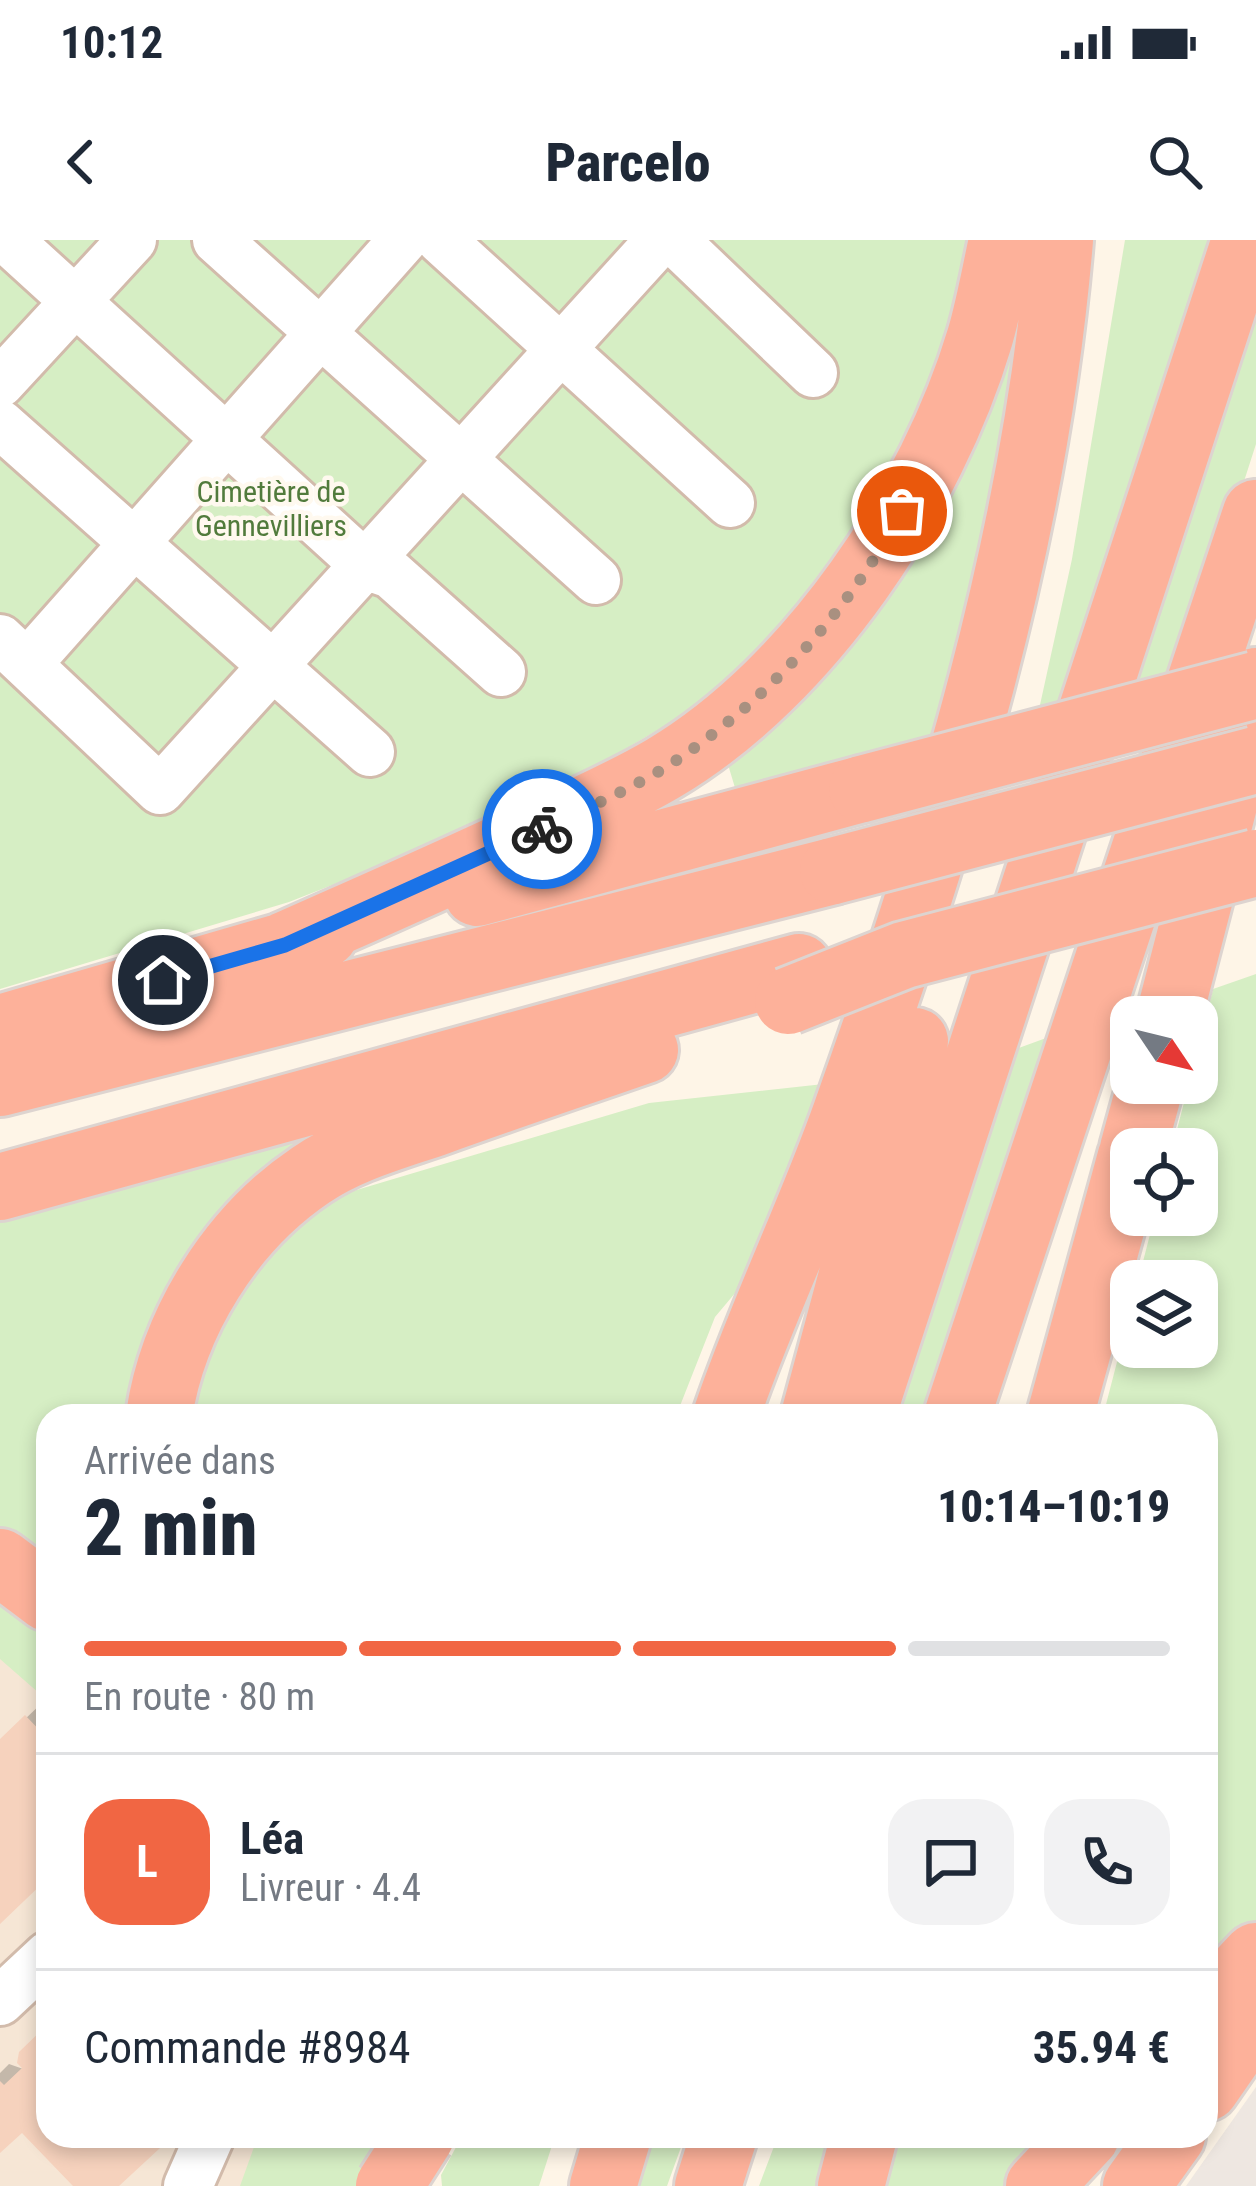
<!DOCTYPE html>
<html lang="fr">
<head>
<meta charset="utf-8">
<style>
  :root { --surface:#fff; --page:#f2f2f3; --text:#1f2937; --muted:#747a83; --line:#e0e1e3; --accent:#f16643 }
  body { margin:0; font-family:"Roboto Condensed",sans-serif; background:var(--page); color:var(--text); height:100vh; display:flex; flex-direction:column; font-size:45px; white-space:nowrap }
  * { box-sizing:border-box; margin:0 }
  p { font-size:39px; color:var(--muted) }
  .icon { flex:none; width:66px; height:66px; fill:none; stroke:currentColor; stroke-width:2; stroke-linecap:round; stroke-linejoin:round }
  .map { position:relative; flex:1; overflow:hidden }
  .drawer { position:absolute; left:36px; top:1164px; width:1182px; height:744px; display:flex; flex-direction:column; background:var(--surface); border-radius:36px; box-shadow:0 6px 18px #0003 }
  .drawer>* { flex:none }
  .needle { width:78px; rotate:125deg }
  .controls { position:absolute; left:1110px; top:756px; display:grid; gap:24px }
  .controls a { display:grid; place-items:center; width:108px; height:108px; border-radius:24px; background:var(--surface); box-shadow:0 6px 18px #0003; font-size:60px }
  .pin { position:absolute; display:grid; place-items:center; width:102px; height:102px; color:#fff; margin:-51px; border:6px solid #fff; border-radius:50%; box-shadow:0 3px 12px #0007 }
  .courier { position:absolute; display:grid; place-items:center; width:120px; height:120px; margin:-60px; border:9px solid #1a73e8; border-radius:50%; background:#fff; color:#222; box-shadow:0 3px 15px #0007 }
  .head em { font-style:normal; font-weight:800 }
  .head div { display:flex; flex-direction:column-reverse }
  .head { display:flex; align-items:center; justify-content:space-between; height:204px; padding:0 48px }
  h1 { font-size:78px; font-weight:800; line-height:90px }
  .bar { display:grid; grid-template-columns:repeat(4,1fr); gap:18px 12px; align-content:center; height:144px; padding:0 48px }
  .bar i { height:15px; border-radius:9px; background:var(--line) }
  .bar .current { background:var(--accent) }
  .bar p { grid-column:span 4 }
  .line { display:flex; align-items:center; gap:30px; padding:0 48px; border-top:3px solid var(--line) }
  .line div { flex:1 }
  .round { display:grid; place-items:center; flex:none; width:126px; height:126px; border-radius:36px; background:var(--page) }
  .status { display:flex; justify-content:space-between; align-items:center; height:84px; padding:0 60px; background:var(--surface); direction:ltr }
  .status svg { height:33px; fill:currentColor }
  header { display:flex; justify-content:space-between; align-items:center; height:156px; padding:0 48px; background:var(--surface); font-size:54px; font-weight:800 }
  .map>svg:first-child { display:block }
  .residential { fill:#f6e6d5 }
  .industrial { fill:#eee7e1 }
  .green { fill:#d6eec4 }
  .shadow { fill:#0003 }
  .building { fill:#f6d2bd }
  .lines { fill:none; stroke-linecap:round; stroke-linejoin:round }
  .minor-casing { stroke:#d2bbab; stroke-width:54 }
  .highway-casing { stroke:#ddd4d0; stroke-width:72 }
  .minor { stroke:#fff; stroke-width:48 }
  .highway { stroke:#fdb19a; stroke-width:66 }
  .highway-bridge-casing { stroke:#ddd4d0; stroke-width:72; stroke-linecap:butt }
  .highway-bridge { stroke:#fdb19a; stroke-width:66 }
  .done { stroke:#a99080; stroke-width:12; stroke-dasharray:0 21.6 }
  .route { stroke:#1a73e8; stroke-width:15 }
  .labels { text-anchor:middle; stroke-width:9; stroke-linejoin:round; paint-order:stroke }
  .park-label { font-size:30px; fill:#517b3c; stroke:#fff9ef }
</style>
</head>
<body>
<div class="status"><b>10:12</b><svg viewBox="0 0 49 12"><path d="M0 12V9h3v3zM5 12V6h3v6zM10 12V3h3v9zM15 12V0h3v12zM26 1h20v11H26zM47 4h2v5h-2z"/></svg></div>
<header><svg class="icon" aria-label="back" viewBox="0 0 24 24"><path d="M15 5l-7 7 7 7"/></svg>Parcelo<svg class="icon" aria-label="search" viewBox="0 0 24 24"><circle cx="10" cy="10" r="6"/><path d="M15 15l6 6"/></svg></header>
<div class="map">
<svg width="1256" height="1946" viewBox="0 0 1256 1946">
  <rect width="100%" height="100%" fill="#fef5e7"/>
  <path class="residential" d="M0 1348 48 1384V1896H393L359 1946H0Z"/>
  <path class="industrial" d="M1256 1847V1946H1185H1186Z"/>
  <path class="green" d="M0 0H978L961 93 888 242 774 394 726 440 675 480 518 572 289 662 0 749Z
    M1043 0 950 496 736 551 723 508Z
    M1125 0H1214L1070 465 1038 474 1072 319Z
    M1256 53V204L1181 437 1126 447Z
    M1256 734V1685L1206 1741V1176H1103L1131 1068V1107H1197V1041H1138L1155 975H1197V909H1172L1189 843H1197V813L1213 749Z
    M1068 790 936 1176H893L1013 810Z
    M842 842 757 1027 715 1077 676 1176H186L199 1133 258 1021 323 960 649 863Z
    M368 881 147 1176H48V1335L0 1299V962Z
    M0 1348 48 1384V1461L0 1419Z
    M258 1896H393L359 1946H240Z
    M462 1896H555L539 1946H442L441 1935Z
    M655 1896H685L667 1946H637Z
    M778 1896H853L838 1946H759Z
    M890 1896H1055L1006 1946H877Z"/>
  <path class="shadow" d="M45 1460 48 1634 0 1680V1503Z
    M48 1787V1896H168L114 1946H78L22 1888 0 1909V1833L9 1824 29 1831Z"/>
  <path class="building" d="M25 1475 48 1499V1638L0 1684V1499Z
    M48 1784V1896H173L119 1946H73L22 1893 0 1913V1841L4 1845 22 1828 17 1823 19 1812Z"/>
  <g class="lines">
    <g class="minor-casing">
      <path id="minor" d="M8 0 365 325 391 334 501 432
        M217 0 596 340
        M441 0 730 263
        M674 0 813 133
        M0 143 132 0
        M0 184 370 512
        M0 399 160 550 660 0
        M27 424 403 0
        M0 1761 48 1716
        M188 1946 210 1896"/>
    </g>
    <g class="highway-casing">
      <path id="highway" d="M477 653 862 549
        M285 705C368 668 451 632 533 593 577 572 622 553 664 528 810 441 932 258 980 97 989 66 995 32 1002 0
        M1169 777 1256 441
        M0 788 325 694
        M0 843 833 631
        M1133 909 1151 843
        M0 947 799 727
        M159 1176C173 1082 231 989 311 935 349 909 395 897 438 882 507 857 576 834 645 810
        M726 1176C761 1073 810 974 846 872 947 588 1035 301 1060 0
        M814 1176 915 801
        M862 1176 1245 0
        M957 1176 1256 273
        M1060 1176 1131 916
        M0 1322 48 1358
        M1206 1769 1256 1716
        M1206 1848 1256 1776
        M603 1946 618 1896
        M708 1946 724 1896
        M851 1946 864 1896
        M1039 1946 1086 1896
        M1136 1946 1172 1896"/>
    </g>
    <use href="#minor" class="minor"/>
    <use href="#highway" class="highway"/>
    <g class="highway-bridge-casing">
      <path id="highway-bridge" d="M862 549 1256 445
        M833 631 1256 520
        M788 761 904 715 1256 623
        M389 1946 421 1896"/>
    </g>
    <use href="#highway-bridge" class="highway-bridge"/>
  </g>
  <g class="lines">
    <path class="done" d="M542 589C583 570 627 551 666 527 763 465 849 372 902 271"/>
    <path class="route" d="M163 740 285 705 542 589"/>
  </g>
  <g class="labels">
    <g class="park-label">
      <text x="271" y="262">Cimetière de<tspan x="271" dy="34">Gennevilliers</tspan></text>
    </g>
  </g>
</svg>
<div class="controls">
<a><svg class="needle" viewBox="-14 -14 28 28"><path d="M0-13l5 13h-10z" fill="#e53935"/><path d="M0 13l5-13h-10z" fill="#747a83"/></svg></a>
<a><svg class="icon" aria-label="locate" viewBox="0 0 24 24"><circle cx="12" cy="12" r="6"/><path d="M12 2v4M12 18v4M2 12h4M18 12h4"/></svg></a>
<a><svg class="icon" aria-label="layers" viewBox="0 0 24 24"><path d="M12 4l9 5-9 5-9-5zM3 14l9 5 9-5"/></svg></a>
</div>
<div class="pin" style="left:902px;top:271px;background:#ea580c"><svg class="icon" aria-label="bag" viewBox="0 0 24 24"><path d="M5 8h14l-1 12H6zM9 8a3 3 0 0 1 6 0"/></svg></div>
<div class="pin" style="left:163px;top:740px;background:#1f2937"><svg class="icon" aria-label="home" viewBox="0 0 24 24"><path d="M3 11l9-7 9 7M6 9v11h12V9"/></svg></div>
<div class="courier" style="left:542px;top:589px"><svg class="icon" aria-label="bike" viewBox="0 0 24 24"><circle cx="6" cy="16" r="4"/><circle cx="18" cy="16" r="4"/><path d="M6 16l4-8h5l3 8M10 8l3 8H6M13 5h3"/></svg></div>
<section class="drawer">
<div class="head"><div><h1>2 min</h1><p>Arrivée dans</p></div><em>10:14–10:19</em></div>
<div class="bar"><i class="current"></i><i class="current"></i><i class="current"></i><i></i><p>En route · 80 m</p></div>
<div class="line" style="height:216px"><b class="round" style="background:var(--accent);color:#fff">L</b><div><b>Léa</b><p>Livreur · 4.4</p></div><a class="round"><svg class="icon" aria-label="chat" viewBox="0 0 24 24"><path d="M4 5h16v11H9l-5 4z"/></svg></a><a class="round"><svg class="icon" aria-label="phone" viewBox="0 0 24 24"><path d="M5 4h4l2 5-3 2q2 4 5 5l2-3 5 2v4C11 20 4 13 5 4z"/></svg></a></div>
<div class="line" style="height:156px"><div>Commande #8984</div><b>35.94 €</b></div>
</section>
</div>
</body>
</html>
